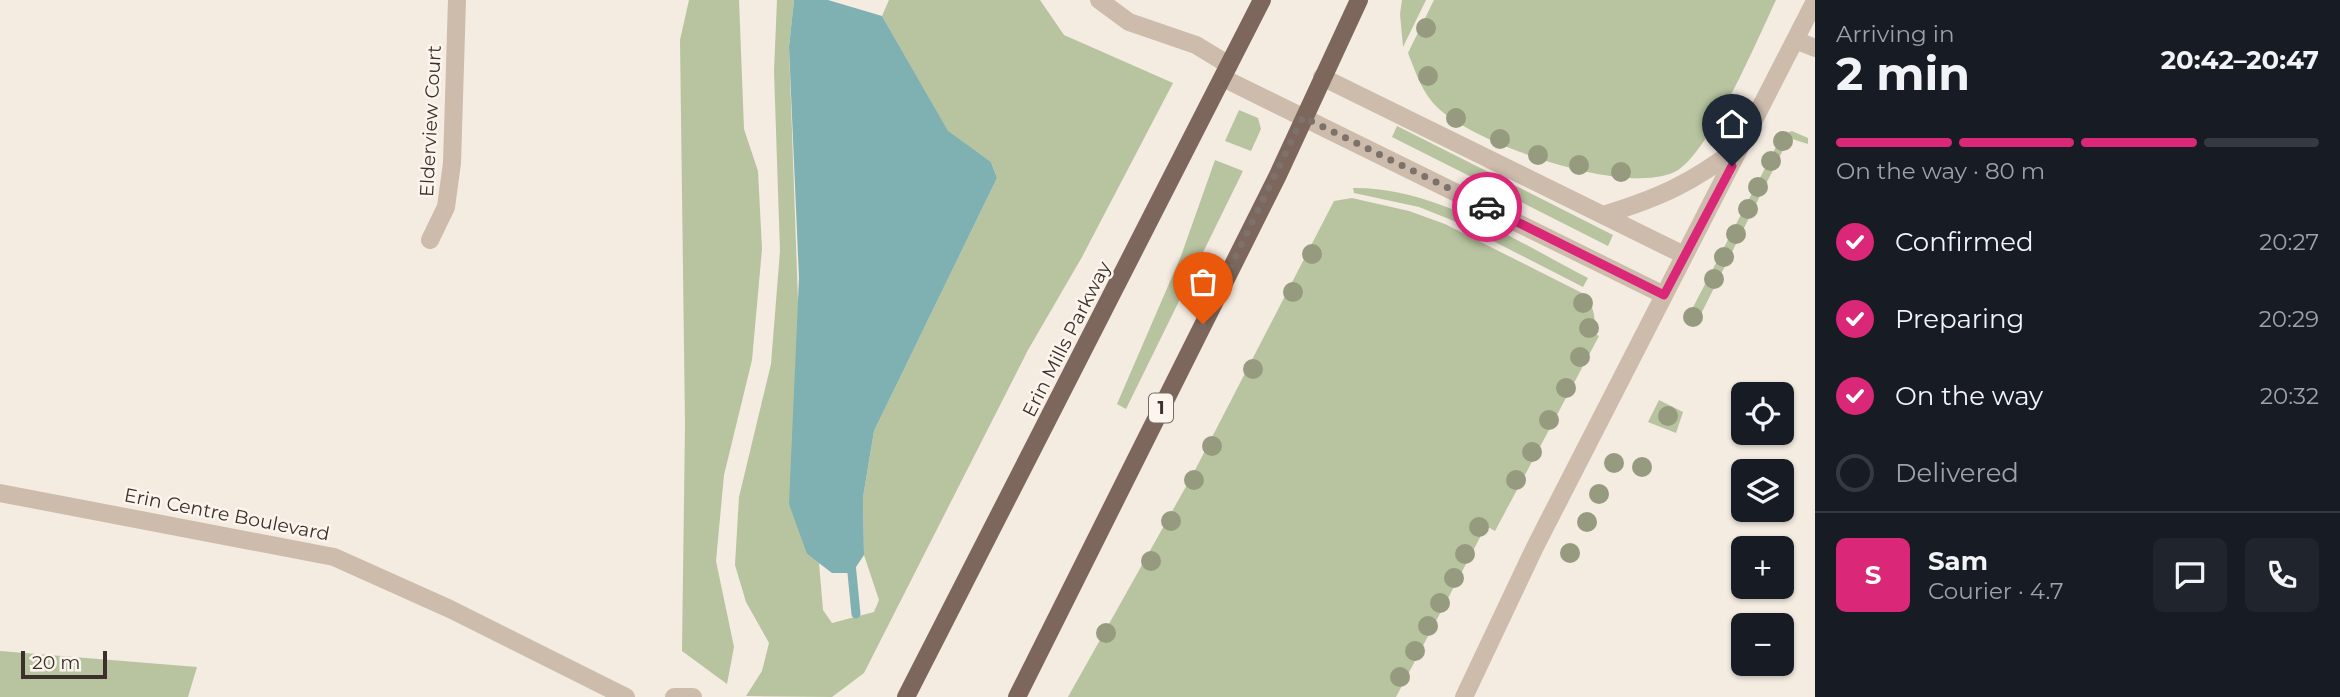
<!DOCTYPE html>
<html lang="en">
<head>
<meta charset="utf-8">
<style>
  :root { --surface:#171b24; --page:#20242c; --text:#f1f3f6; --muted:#9ea1a6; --line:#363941; --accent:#db2777 }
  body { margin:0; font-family:Montserrat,sans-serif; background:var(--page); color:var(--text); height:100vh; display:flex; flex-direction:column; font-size:26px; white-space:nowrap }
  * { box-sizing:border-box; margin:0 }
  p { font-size:23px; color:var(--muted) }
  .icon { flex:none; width:38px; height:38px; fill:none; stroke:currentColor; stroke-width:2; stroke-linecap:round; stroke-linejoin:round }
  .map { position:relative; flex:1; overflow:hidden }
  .sheet { display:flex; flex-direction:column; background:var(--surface); width:525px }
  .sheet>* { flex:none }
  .buttons { position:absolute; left:1731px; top:382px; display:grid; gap:14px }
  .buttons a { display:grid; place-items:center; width:63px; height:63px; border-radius:10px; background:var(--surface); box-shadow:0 2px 5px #0004; font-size:35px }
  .scale { position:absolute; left:21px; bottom:18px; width:86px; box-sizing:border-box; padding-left:7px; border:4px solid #3b302b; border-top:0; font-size:19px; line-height:24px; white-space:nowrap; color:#3b302b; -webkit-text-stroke:5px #fbf5ee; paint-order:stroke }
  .pin { position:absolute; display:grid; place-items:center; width:60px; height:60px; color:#fff; margin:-72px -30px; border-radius:50% 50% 50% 0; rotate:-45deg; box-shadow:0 0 7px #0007 }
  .pin .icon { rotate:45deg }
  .courier { position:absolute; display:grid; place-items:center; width:70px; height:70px; margin:-35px; border:5px solid #db2777; border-radius:50%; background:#fff; color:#222; box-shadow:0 2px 9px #0007 }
  .head em { font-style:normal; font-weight:700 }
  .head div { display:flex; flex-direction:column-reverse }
  .head { display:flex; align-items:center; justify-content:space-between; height:119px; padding:0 21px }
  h1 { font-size:46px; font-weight:700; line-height:52px }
  .bar { display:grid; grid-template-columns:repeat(4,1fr); gap:10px 7px; align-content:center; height:84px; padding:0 21px }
  .bar i { height:9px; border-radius:5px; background:var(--line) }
  .bar .selected { background:var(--accent) }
  .bar p { grid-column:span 4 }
  .line { display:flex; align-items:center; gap:18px; padding:0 21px; border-top:2px solid var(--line) }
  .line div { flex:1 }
  .round { display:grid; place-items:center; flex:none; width:74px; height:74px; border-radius:10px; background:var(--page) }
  ol { padding:0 21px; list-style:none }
  li { display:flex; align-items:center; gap:21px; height:77px }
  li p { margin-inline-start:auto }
  li .icon { padding:7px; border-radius:50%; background:var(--accent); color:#fff; stroke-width:4 }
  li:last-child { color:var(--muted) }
  li i { width:38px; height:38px; border:4px solid var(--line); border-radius:50% }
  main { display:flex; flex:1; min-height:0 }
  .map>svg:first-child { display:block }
  .green { fill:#b8c4a0 }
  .water { fill:#7fb0b2 }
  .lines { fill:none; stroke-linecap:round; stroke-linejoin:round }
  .stream { stroke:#7fb0b2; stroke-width:9 }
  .minor { stroke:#cdbbac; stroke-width:18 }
  .major { stroke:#7d675c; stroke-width:18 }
  .tree { fill:#969b7f }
  .done { stroke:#7c716b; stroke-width:7; stroke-dasharray:0 12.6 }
  .route { stroke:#db2777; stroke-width:9 }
  .labels { text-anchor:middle; stroke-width:5; stroke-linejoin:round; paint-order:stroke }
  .shield { fill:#fbf5ee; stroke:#756b66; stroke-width:2 }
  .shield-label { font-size:18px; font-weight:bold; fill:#3b302b }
  .street-label { font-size:19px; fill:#3b302b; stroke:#fbf5ee }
</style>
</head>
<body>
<main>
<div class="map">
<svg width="1815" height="697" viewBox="0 0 1815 697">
  <rect width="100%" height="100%" fill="#f4ebe1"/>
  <path class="green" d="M689 0H739L744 129 758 171 762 249 752 360 724 475 716 561 734 647 727 684 682 651 685 424 680 40Z
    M777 0H794L789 47 807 554 819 563 823 610 832 623 874 612 879 600 864 555 863 497 874 431 997 178 991 162 948 132 882 16 889 0H1040L1064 35 1173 83 1082 257 1028 350 864 673 832 697 746 696 762 671 769 643 746 602 735 565 739 497 771 364 780 251 774 71Z
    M1402 0H1426L1403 47 1400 14Z
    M1434 0H1776C1757 40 1712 148 1678 170 1631 199 1475 144 1438 108 1422 93 1416 73 1408 53Z
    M1239 110 1258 118 1261 129 1251 151 1225 141Z
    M1397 126 1613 235 1608 246 1392 137Z
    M1792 131 1808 138V144L1789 138 1696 324 1687 319 1778 143 1784 134Z
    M1215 160 1243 171 1126 409 1117 404 1181 256Z
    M1353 188C1436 187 1516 241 1588 278L1583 287 1454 221 1419 207 1354 193Z
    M1352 198 1409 211 1445 224 1582 293C1594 306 1596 315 1594 333L1599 336 1495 531 1486 526 1396 697H1068L1193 474 1334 201Z
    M1659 400 1683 412 1676 433 1648 422Z
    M0 651 197 667 188 697H0Z"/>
  <path class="water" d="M794 0H828L882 16 948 131 991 162 997 178 874 431 863 497 864 555 852 573H832L807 554 789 504 799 278 789 47Z"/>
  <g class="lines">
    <path class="stream" d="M851 563 856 614"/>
    <path class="minor" d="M1099 0 1129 22 1196 45 1229 65
      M1795 40 1815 48
      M1322 77 1684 255
      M1223 78 1664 295
      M1603 215C1659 198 1692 183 1739 147
      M430 240 446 207 452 163 457 0
      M0 493 334 557 450 609 626 697
      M674 697H693
      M1464 697 1535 547 1815 1"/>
    <path class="major" d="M906 697 1262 0
      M1017 697 1278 175 1359 0"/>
  </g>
  <g class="tree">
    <circle cx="1426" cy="28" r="10"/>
    <circle cx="1428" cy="76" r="10"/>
    <circle cx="1456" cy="118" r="10"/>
    <circle cx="1500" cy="139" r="10"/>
    <circle cx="1783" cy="141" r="10"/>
    <circle cx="1538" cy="155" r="10"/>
    <circle cx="1771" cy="161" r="10"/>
    <circle cx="1579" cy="165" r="10"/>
    <circle cx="1621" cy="172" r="10"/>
    <circle cx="1758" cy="187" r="10"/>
    <circle cx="1748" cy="209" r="10"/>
    <circle cx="1736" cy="234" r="10"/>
    <circle cx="1312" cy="254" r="10"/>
    <circle cx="1724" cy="257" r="10"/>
    <circle cx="1714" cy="279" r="10"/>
    <circle cx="1293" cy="292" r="10"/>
    <circle cx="1583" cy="303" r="10"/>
    <circle cx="1693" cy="317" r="10"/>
    <circle cx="1589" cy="328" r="10"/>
    <circle cx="1580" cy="357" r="10"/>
    <circle cx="1253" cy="369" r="10"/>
    <circle cx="1566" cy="388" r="10"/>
    <circle cx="1668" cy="416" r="10"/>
    <circle cx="1549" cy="420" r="10"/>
    <circle cx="1212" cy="446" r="10"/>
    <circle cx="1532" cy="452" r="10"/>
    <circle cx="1614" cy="463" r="10"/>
    <circle cx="1642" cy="467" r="10"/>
    <circle cx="1194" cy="480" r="10"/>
    <circle cx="1516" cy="480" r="10"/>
    <circle cx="1599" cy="494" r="10"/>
    <circle cx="1171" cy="521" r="10"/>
    <circle cx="1587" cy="522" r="10"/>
    <circle cx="1479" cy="527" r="10"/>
    <circle cx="1570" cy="553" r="10"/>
    <circle cx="1465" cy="554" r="10"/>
    <circle cx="1151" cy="561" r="10"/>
    <circle cx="1454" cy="578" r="10"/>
    <circle cx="1440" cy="603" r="10"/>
    <circle cx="1428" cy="626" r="10"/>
    <circle cx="1106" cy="633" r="10"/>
    <circle cx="1415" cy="651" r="10"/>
    <circle cx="1400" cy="677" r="10"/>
  </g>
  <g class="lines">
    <path class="done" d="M1203 324 1303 117 1487 207"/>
    <path class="route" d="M1487 207 1664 295 1732 166"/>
  </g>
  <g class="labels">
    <rect class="shield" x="1149" y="393.5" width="24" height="29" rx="5"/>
    <g class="shield-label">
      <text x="1161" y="414">1</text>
    </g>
    <g class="street-label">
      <text transform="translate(430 121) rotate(-87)" y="7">Elderview Court</text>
      <text transform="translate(1066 339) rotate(-63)" y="7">Erin Mills Parkway</text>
      <text transform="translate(227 514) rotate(11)" y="7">Erin Centre Boulevard</text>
    </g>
  </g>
</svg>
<div class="buttons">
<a><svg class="icon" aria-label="locate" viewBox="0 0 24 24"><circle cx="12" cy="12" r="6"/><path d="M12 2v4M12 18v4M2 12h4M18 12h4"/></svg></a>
<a><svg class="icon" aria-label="layers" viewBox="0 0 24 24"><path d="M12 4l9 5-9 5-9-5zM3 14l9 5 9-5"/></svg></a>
<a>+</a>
<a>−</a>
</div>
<div class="scale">20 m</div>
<div class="pin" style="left:1203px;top:324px;background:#ea580c"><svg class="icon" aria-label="bag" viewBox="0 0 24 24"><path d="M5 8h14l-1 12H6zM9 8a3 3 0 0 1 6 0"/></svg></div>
<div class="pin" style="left:1732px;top:166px;background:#1f2937"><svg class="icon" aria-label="home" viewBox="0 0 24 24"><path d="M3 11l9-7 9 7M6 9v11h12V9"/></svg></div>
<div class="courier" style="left:1487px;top:207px"><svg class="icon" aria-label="car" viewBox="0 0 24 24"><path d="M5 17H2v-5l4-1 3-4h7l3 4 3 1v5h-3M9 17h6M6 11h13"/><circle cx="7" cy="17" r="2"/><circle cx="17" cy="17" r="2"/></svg></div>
</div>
<section class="sheet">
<div class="head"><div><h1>2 min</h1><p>Arriving in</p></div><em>20:42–20:47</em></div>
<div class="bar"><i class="selected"></i><i class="selected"></i><i class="selected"></i><i></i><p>On the way · 80 m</p></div>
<ol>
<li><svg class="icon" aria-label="check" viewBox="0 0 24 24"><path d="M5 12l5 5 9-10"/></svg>Confirmed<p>20:27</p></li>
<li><svg class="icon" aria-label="check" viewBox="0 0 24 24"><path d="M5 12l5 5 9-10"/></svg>Preparing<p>20:29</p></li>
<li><svg class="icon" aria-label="check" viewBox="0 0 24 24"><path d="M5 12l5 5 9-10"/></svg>On the way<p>20:32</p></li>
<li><i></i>Delivered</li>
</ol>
<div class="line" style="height:126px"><b class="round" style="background:var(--accent);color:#fff">S</b><div><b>Sam</b><p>Courier · 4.7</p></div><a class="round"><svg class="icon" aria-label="chat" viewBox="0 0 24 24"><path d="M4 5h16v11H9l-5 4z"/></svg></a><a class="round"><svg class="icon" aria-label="phone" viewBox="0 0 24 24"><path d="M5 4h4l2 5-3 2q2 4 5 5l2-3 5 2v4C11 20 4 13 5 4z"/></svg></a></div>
</section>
</main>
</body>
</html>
